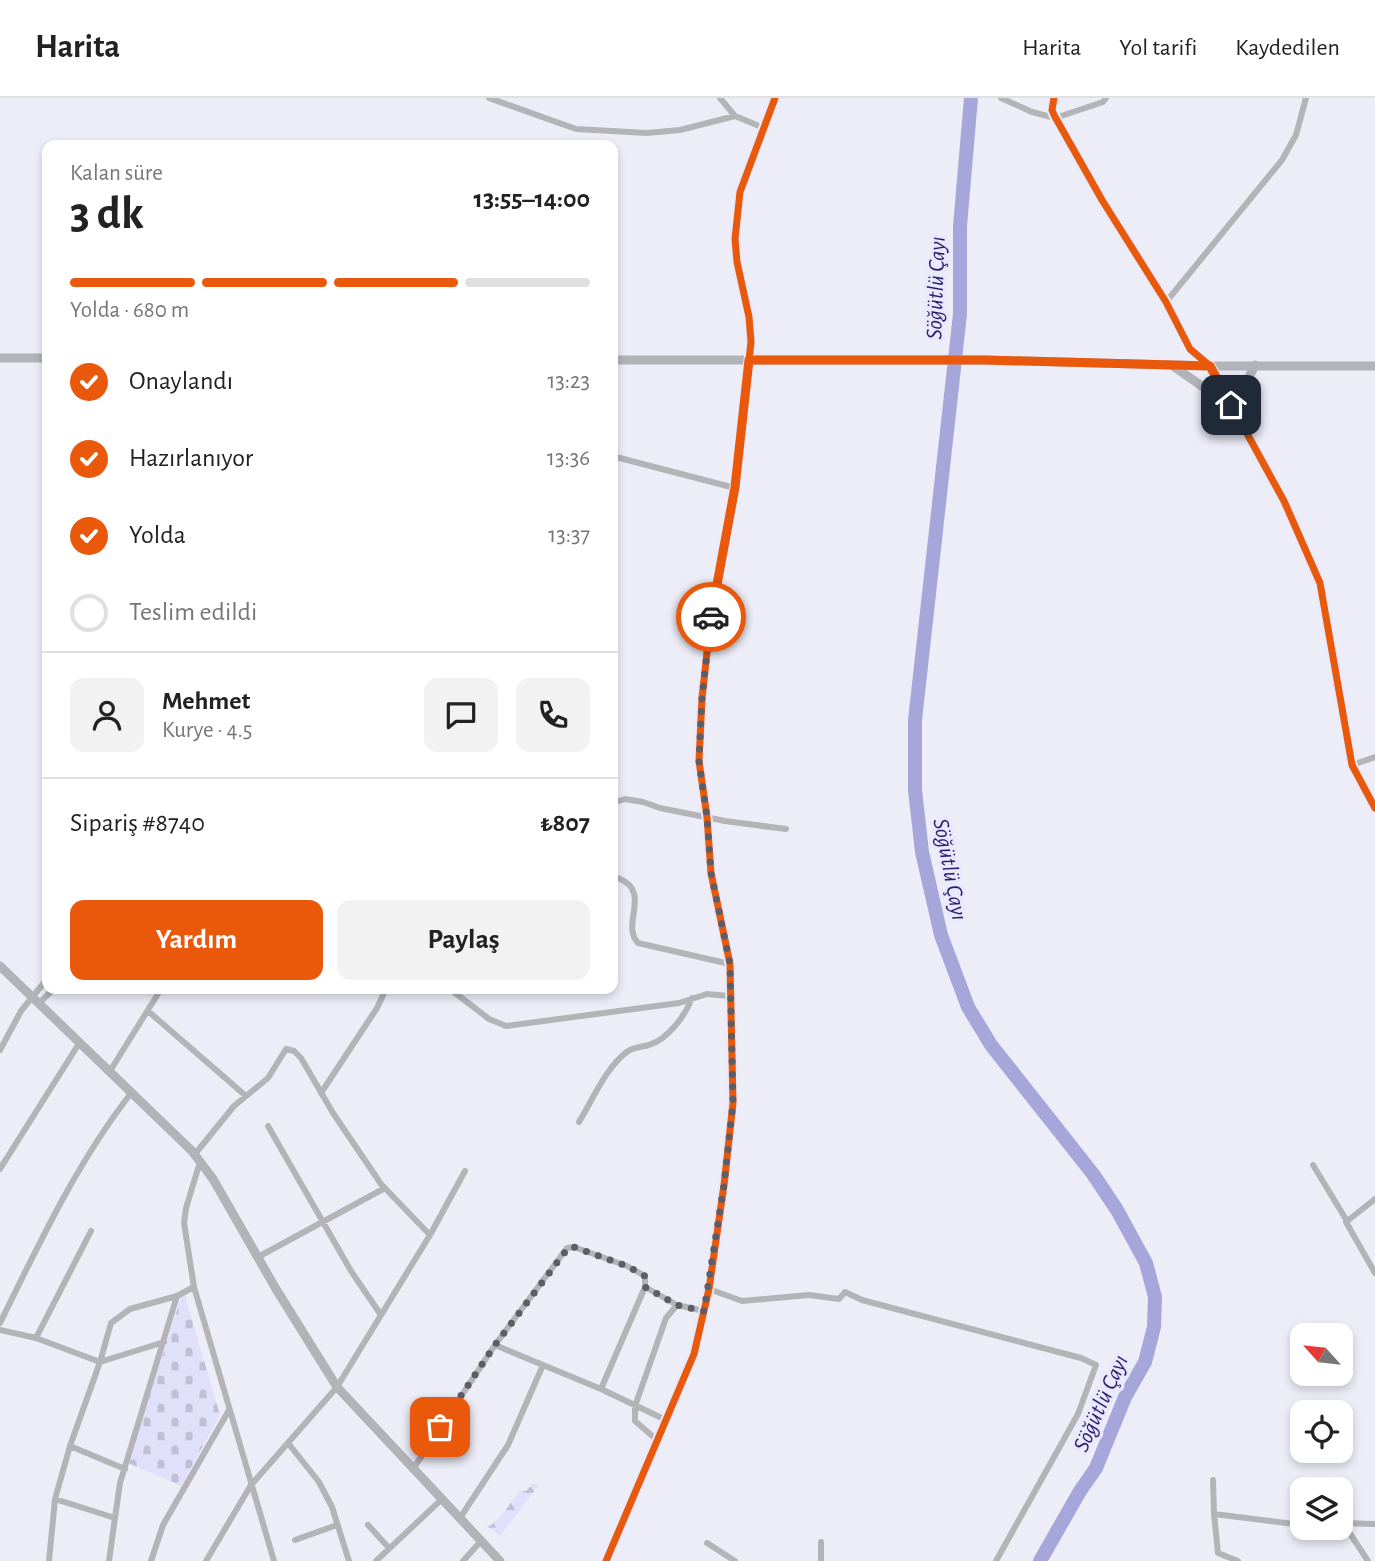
<!DOCTYPE html>
<html lang="tr">
<head>
<meta charset="utf-8">
<style>
  :root { --surface:#fff; --page:#f2f2f2; --text:#222; --muted:#767676; --line:#e0e0e0; --accent:#ea580c }
  body { margin:0; font-family:"Alegreya Sans",sans-serif; background:var(--page); color:var(--text); height:100vh; display:flex; flex-direction:column; font-size:26px; white-space:nowrap }
  * { box-sizing:border-box; margin:0 }
  p { font-size:23px; color:var(--muted) }
  .icon { flex:none; width:38px; height:38px; fill:none; stroke:currentColor; stroke-width:2; stroke-linecap:round; stroke-linejoin:round }
  .map { position:relative; flex:1; overflow:hidden }
  .panel { position:absolute; left:42px; top:42px; width:576px; height:854px; display:flex; flex-direction:column; background:var(--surface); border-radius:14px; box-shadow:0 4px 10px #0003 }
  .panel>* { flex:none }
  .needle { width:46px; rotate:297deg }
  .controls { position:absolute; left:1290px; top:1225px; display:grid; gap:14px }
  .controls a { display:grid; place-items:center; width:63px; height:63px; border-radius:14px; background:var(--surface); box-shadow:0 4px 10px #0003; font-size:35px }
  .pin { position:absolute; display:grid; place-items:center; width:60px; height:60px; color:#fff; margin:-30px; border-radius:14px; box-shadow:0 4px 10px #0006 }
  .courier { position:absolute; display:grid; place-items:center; width:70px; height:70px; margin:-35px; border:5px solid #ea580c; border-radius:50%; background:#fff; color:#222; box-shadow:0 2px 9px #0007 }
  .headline em { font-style:normal; font-weight:700 }
  .headline div { display:flex; flex-direction:column-reverse }
  .headline { display:flex; align-items:center; justify-content:space-between; height:119px; padding:0 28px }
  h1 { font-size:46px; font-weight:700; line-height:52px }
  .bar { display:grid; grid-template-columns:repeat(4,1fr); gap:10px 7px; align-content:center; height:84px; padding:0 28px }
  .bar i { height:9px; border-radius:5px; background:var(--line) }
  .bar .current { background:var(--accent) }
  .bar p { grid-column:span 4 }
  .line { display:flex; align-items:center; gap:18px; padding:0 28px; border-top:2px solid var(--line) }
  .line div { flex:1 }
  .round { display:grid; place-items:center; flex:none; width:74px; height:74px; border-radius:14px; background:var(--page) }
  ol { padding:0 28px; list-style:none }
  li { display:flex; align-items:center; gap:21px; height:77px }
  li p { margin-inline-start:auto }
  li .icon { padding:7px; border-radius:50%; background:var(--accent); color:#fff; stroke-width:4 }
  li:last-child { color:var(--muted) }
  li i { width:38px; height:38px; border:4px solid var(--line); border-radius:50% }
  .cta { display:flex; gap:14px; margin-top:auto; padding:14px 28px }
  .cta a { flex:1; height:80px; border-radius:14px; background:var(--accent); color:#fff; font-size:28px; font-weight:700; line-height:80px; text-align:center }
  .cta a+a { background:var(--page); color:var(--text) }
  header { display:flex; align-items:center; gap:42px; box-sizing:border-box; height:98px; padding:0 35px; background:var(--surface); border-bottom:2px solid var(--line) }
  header strong { font-size:33px }
  nav { display:flex; gap:38px; margin-inline-start:auto; font-size:24px }
  .map>svg:first-child { display:block }
  .forest { fill:url(#forest-firs) }
  .cemetery { fill:url(#cemetery-stones) }
  .lines { fill:none; stroke-linecap:round; stroke-linejoin:round }
  .river { stroke:#a6a6da; stroke-width:14 }
  .street { stroke:#b3b3b8; stroke-width:6 }
  .secondary { stroke:#b2b2b9; stroke-width:9 }
  .cycleway-casing { stroke:#e8e9fd; stroke-width:11 }
  .cycleway { stroke:#e8590c; stroke-width:7 }
  .done { stroke:#5d5d66; stroke-width:7; stroke-dasharray:0 12.6 }
  .route { stroke:#ea580c; stroke-width:9 }
  .labels { text-anchor:middle; stroke-width:7; stroke-linejoin:round; paint-order:stroke }
  .water-label { font-size:23px; font-style:italic; fill:#2b1b6d; stroke:#e8e9fd }
</style>
</head>
<body>
<header>
<strong>Harita</strong>
<nav><a>Harita</a><a>Yol tarifi</a><a>Kaydedilen</a></nav>
</header>
<div class="map">
<svg width="1375" height="1463" viewBox="0 0 1375 1463">
  <defs>
    <pattern id="forest-firs" width="22" height="20" patternUnits="userSpaceOnUse" patternTransform="scale(1.75)"><rect width="22" height="20" fill="#e0e0fa"/><path d="M5 1l3.5 6h-7zM16 11l3.5 6h-7z" fill="#bfbfd6"/></pattern>
    <pattern id="cemetery-stones" width="16" height="16" patternUnits="userSpaceOnUse" patternTransform="scale(1.75)"><rect width="16" height="16" fill="#e0e0fa"/><path d="M2 7V4a2 2 0 0 1 4 0v3zM10 15v-3a2 2 0 0 1 4 0v3z" fill="#bfbfd6"/></pattern>
  </defs>
  <rect width="100%" height="100%" fill="#ededf8"/>
  <path class="forest" d="M533 1386 539 1387 500 1438 487 1428H490L503 1416 519 1393H526Z"/>
  <path class="cemetery" d="M182 1197 185 1198 220 1317 181 1388 128 1365Z"/>
  <g class="lines">
    <path class="river" d="M971 0 960 128V216L915 622V692L922 754 941 837 968 909 991 947 1093 1076 1117 1112 1146 1165 1155 1199 1154 1229 1145 1264 1125 1299 1096 1370 1080 1393 1040 1463"/>
    <path class="street" d="M489 0 576 31 647 35 680 32 735 18 764 30
      M720 0 735 18
      M1001 0 1032 14 1055 20 1103 4 1106 0
      M1054 0 1052 12 1054 17 1102 102 1166 204 1190 251 1210 268
      M1166 204 1282 62 1296 37 1306 0
      M612 358 735 390
      M1352 667 1375 659
      M612 705 625 701 643 704 660 710 725 723 786 731
      M618 780C653 794 620 826 638 845L730 866
      M450 891 489 921 506 928 679 905 707 896 729 898
      M39 905 54 891
      M148 913 246 998
      M0 952 21 913 47 881
      M110 973 161 891
      M321 995 377 910 386 891
      M579 1024C593 1001 606 969 628 953 635 949 642 949 649 947 668 941 685 918 692 900
      M268 1028 351 1173 381 1217
      M195 1056 234 1008 268 980 286 951 294 953 301 960 333 1015 381 1086 430 1137
      M200 1064 186 1110 184 1125 194 1189 274 1463
      M1313 1067 1347 1123
      M0 1071 80 944
      M1375 1101 1346 1124 1375 1175
      M258 1159 385 1090
      M645 1189 677 1207
      M709 1191 742 1203 809 1197 839 1201 845 1194 862 1202 1081 1260 1096 1267 1078 1316 996 1463
      M0 1225C39 1146 77 1064 132 994
      M0 1232 36 1240 100 1264 164 1244
      M36 1240 91 1133
      M495 1247 601 1291 666 1322
      M657 1342 635 1323V1308L666 1220 677 1207 704 1213
      M288 1345 319 1384 332 1409 349 1463
      M70 1348 125 1371
      M413 1371 495 1247 567 1150 574 1149 627 1168 645 1178V1189L601 1291
      M1213 1382 1214 1416 1302 1427
      M55 1401 115 1420 120 1385 177 1198
      M1214 1416 1218 1455 1238 1463
      M460 1420 508 1347 543 1267
      M1342 1425 1375 1426
      M1343 1425 1368 1463
      M368 1427 389 1450
      M1325 1430 1348 1433
      M295 1442 337 1427
      M707 1445 735 1463
      M49 1463 55 1401 70 1348 100 1264 111 1225 130 1211 177 1198 194 1189
      M109 1463 115 1420
      M151 1463 163 1427 229 1312
      M206 1463 251 1387 337 1289 430 1137 465 1073
      M376 1463 442 1401
      M463 1463 481 1443
      M821 1463V1444"/>
    <path class="secondary" d="M0 260H47
      M612 262H985L1210 268H1375
      M1173 268 1206 291 1242 326 1243 291 1255 267
      M1210 268 1284 403 1320 485 1352 667 1375 710
      M0 868 192 1053 213 1081 276 1191 337 1289 500 1463
      M606 1463 694 1256 709 1191 724 1087 733 1005 730 866 711 775 707 719 699 663 702 600 711 518 735 389 751 244 749 219 737 164 735 141 740 94 775 0"/>
    <g class="cycleway-casing">
      <path id="cycleway" d="M1054 0 1052 12 1054 17 1102 102 1166 204 1190 251 1210 268 1284 403 1320 485 1352 667 1375 710
        M606 1463 694 1256 709 1191 724 1087 733 1005 730 866 711 775 707 719 699 663 702 600 711 518 735 389 751 244 749 219 737 164 735 141 740 94 775 0"/>
    </g>
    <use href="#cycleway" class="cycleway"/>
  </g>
  <g class="lines">
    <path class="done" d="M440 1329 495 1247 568 1150 574 1149 627 1168 645 1178V1189L677 1207 704 1213 724 1087 733 1005 730 866 711 775 707 719 699 663 702 600 711 519"/>
    <path class="route" d="M711 519 735 389 749 262H985L1210 268 1231 307"/>
  </g>
  <g class="labels">
    <g class="water-label">
      <text transform="translate(935 190) rotate(-88)" y="8">Söğütlü Çayı</text>
      <text transform="translate(951 771) rotate(79)" y="8">Söğütlü Çayı</text>
      <text transform="translate(1100 1305) rotate(-66)" y="8">Söğütlü Çayı</text>
    </g>
  </g>
</svg>
<div class="controls">
<a><svg class="needle" viewBox="-14 -14 28 28"><path d="M0-13l5 13h-10z" fill="#e53935"/><path d="M0 13l5-13h-10z" fill="#767676"/></svg></a>
<a><svg class="icon" aria-label="locate" viewBox="0 0 24 24"><circle cx="12" cy="12" r="6"/><path d="M12 2v4M12 18v4M2 12h4M18 12h4"/></svg></a>
<a><svg class="icon" aria-label="layers" viewBox="0 0 24 24"><path d="M12 4l9 5-9 5-9-5zM3 14l9 5 9-5"/></svg></a>
</div>
<div class="pin" style="left:440px;top:1329px;background:#ea580c"><svg class="icon" aria-label="bag" viewBox="0 0 24 24"><path d="M5 8h14l-1 12H6zM9 8a3 3 0 0 1 6 0"/></svg></div>
<div class="pin" style="left:1231px;top:307px;background:#1f2937"><svg class="icon" aria-label="home" viewBox="0 0 24 24"><path d="M3 11l9-7 9 7M6 9v11h12V9"/></svg></div>
<div class="courier" style="left:711px;top:519px"><svg class="icon" aria-label="car" viewBox="0 0 24 24"><path d="M5 17H2v-5l4-1 3-4h7l3 4 3 1v5h-3M9 17h6M6 11h13"/><circle cx="7" cy="17" r="2"/><circle cx="17" cy="17" r="2"/></svg></div>
<section class="panel">
<div class="headline"><div><h1>3 dk</h1><p>Kalan süre</p></div><em>13:55–14:00</em></div>
<div class="bar"><i class="current"></i><i class="current"></i><i class="current"></i><i></i><p>Yolda · 680 m</p></div>
<ol>
<li><svg class="icon" aria-label="check" viewBox="0 0 24 24"><path d="M5 12l5 5 9-10"/></svg>Onaylandı<p>13:23</p></li>
<li><svg class="icon" aria-label="check" viewBox="0 0 24 24"><path d="M5 12l5 5 9-10"/></svg>Hazırlanıyor<p>13:36</p></li>
<li><svg class="icon" aria-label="check" viewBox="0 0 24 24"><path d="M5 12l5 5 9-10"/></svg>Yolda<p>13:37</p></li>
<li><i></i>Teslim edildi</li>
</ol>
<div class="line" style="height:126px"><a class="round"><svg class="icon" aria-label="person" viewBox="0 0 24 24"><circle cx="12" cy="8" r="4"/><path d="M4 21q1-7 8-7t8 7"/></svg></a><div><b>Mehmet</b><p>Kurye · 4.5</p></div><a class="round"><svg class="icon" aria-label="chat" viewBox="0 0 24 24"><path d="M4 5h16v11H9l-5 4z"/></svg></a><a class="round"><svg class="icon" aria-label="phone" viewBox="0 0 24 24"><path d="M5 4h4l2 5-3 2q2 4 5 5l2-3 5 2v4C11 20 4 13 5 4z"/></svg></a></div>
<div class="line" style="height:91px"><div>Sipariş #8740</div><b>₺807</b></div>
<div class="cta"><a>Yardım</a><a>Paylaş</a></div>
</section>
</div>
</body>
</html>
